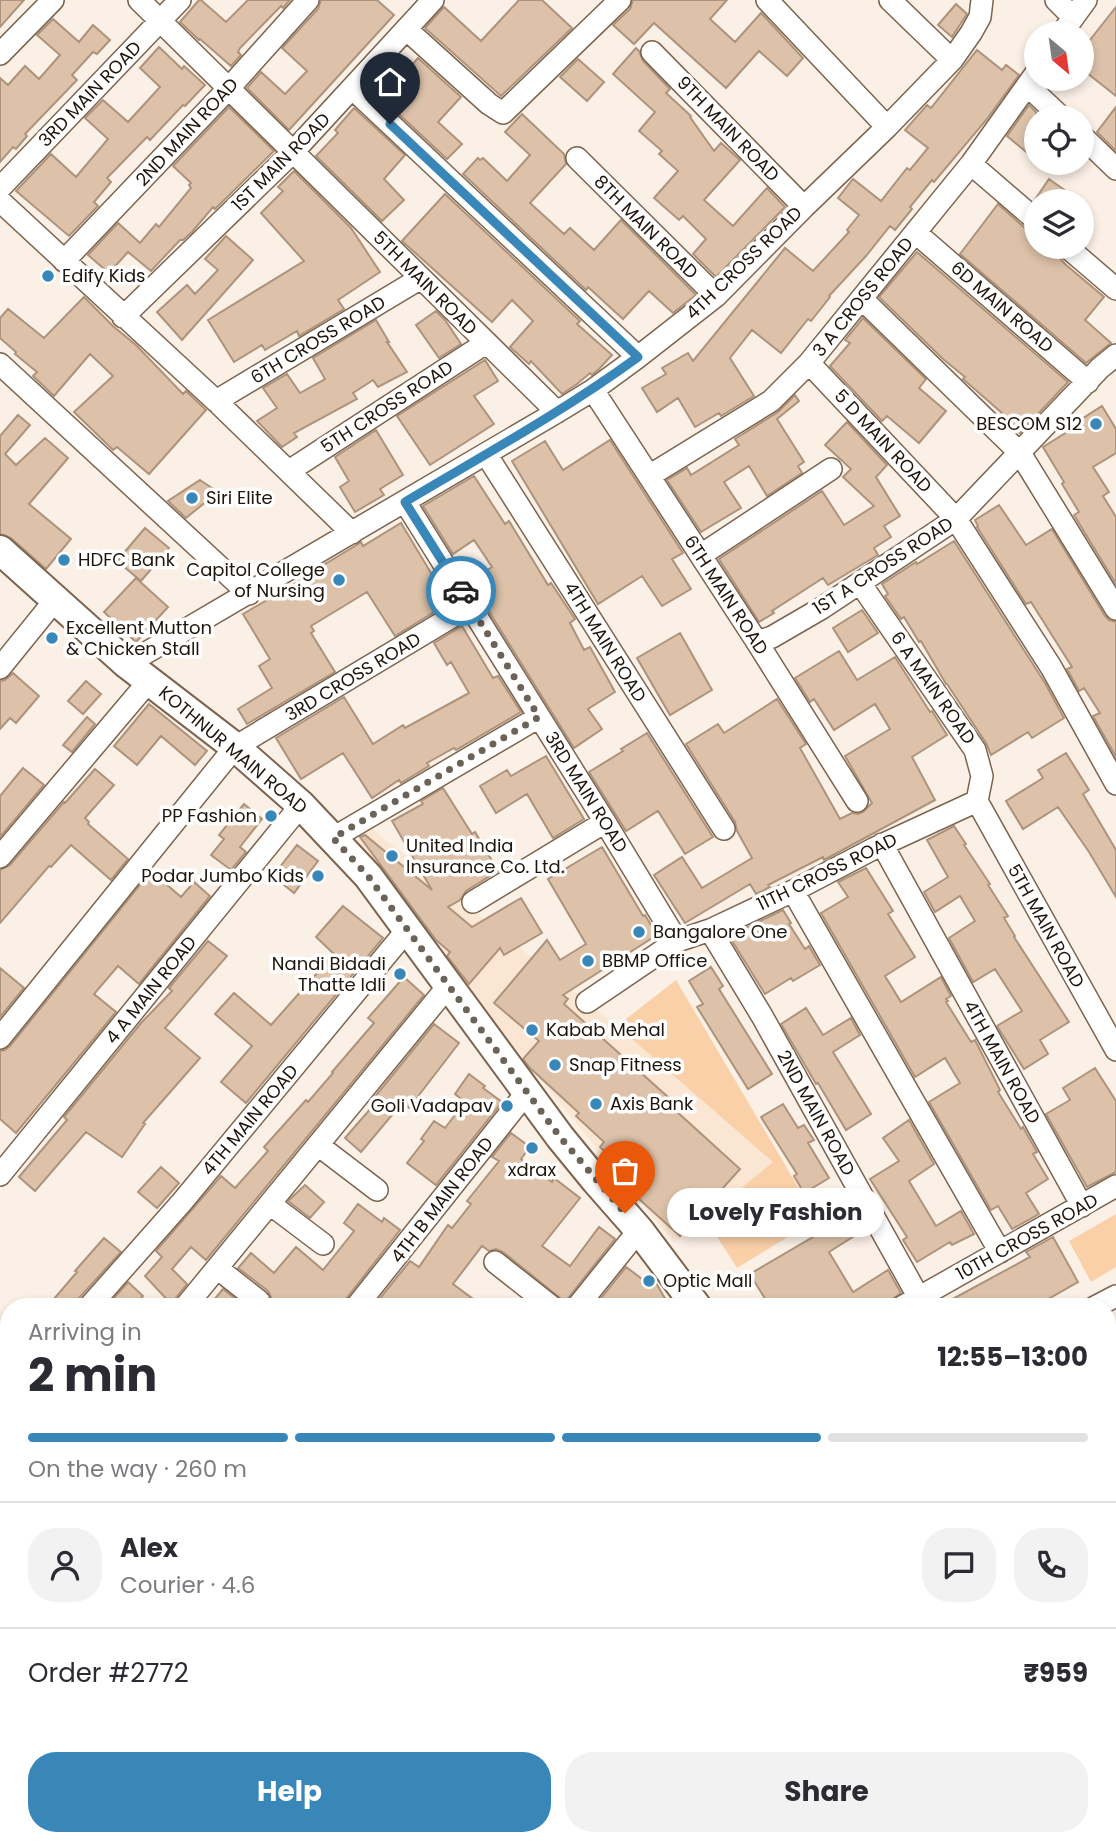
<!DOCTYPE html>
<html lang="en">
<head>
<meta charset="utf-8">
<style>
  :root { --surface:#fff; --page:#f2f2f3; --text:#2b2b33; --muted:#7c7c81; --line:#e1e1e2; --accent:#3987b9 }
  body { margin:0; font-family:Poppins,sans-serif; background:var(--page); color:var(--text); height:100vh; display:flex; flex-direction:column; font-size:26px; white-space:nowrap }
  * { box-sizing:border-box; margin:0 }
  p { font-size:23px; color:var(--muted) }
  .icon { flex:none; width:38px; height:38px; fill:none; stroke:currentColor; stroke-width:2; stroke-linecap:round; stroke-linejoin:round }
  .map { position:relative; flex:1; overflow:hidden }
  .details { position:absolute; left:0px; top:1298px; width:1116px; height:548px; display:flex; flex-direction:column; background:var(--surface); border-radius:28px 28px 0 0; box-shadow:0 4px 10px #0003 }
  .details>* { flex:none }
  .needle { width:46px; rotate:151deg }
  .fabs { position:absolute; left:1024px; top:21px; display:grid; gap:14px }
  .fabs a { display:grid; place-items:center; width:70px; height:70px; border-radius:50%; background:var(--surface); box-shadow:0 4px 10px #0003; font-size:35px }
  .pin { position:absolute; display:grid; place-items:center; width:60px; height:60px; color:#fff; margin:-72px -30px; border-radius:50% 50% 50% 0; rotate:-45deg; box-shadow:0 0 7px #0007 }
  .pin .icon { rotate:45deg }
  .courier { position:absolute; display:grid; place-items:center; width:70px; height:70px; margin:-35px; border:5px solid #3987b9; border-radius:50%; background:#fff; color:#222; box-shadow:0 2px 9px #0007 }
  .bubble { position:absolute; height:49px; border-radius:24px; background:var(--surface); box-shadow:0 4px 10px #0003; font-size:23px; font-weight:700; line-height:49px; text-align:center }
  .summary em { font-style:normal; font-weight:700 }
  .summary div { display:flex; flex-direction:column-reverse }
  .summary { display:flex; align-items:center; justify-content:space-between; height:119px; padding:0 28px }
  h1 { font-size:46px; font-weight:700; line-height:52px }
  .bar { display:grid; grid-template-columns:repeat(4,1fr); gap:10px 7px; align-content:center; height:84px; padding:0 28px }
  .bar i { height:9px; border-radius:5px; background:var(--line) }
  .bar .active { background:var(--accent) }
  .bar p { grid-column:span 4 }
  .line { display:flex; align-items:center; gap:18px; padding:0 28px; border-top:2px solid var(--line) }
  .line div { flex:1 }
  .round { display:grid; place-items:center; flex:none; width:74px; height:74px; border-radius:28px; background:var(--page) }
  .button { display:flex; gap:14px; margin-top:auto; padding:14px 28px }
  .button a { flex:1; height:80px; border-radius:28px; background:var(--accent); color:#fff; font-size:28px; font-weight:700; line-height:80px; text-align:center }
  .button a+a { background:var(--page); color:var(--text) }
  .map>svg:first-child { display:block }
  .built { fill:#fbe6d3 }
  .green { fill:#fad0a9 }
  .building { fill:#ddc2a9; stroke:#ad937b; stroke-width:2 }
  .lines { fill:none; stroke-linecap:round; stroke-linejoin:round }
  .minor-casing { stroke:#7d644e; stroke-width:24 }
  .major-casing { stroke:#7d644e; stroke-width:32 }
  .minor { stroke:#fff; stroke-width:21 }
  .major { stroke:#fff; stroke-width:28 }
  .done { stroke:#6b6258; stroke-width:7; stroke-dasharray:0 12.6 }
  .route { stroke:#3987b9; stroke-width:9 }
  .poi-dot { fill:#3987b9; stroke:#fff; stroke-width:2.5 }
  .labels { text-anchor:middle; stroke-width:7; stroke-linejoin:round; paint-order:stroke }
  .street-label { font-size:18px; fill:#1e150c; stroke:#fff }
  .poi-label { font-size:18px; fill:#1e150c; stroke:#fff; text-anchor:start }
</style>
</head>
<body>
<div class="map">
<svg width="1116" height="1845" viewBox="0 0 1116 1845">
  <rect width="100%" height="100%" fill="#fbf0e6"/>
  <path class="built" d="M371 828 617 1026 774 1162 674 1243 432 946 354 843Z
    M910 1838H991L995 1845H914Z"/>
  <path class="green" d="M676 980 817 1219 737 1268 705 1218 773 1162 617 1026Z
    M1116 1214V1267L1091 1282 1069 1241Z
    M1108 1382 1116 1393V1657L1108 1643Z"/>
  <path class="building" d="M0 0H24L0 27Z
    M199 0H201L226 22 248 0H290L283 8 281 6 240 48 238 52 241 55 231 66 200 39 199 40 180 22Z
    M321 0H377L394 15 289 130 247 88 261 72 285 94 307 71 282 48 318 9Z
    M519 0H542L572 28 501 96 425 28 444 7 481 41Z
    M633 0H727L710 19 735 42 761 13 803 58 787 76 759 51 726 88 654 23 634 44 613 25 630 9Z
    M956 4 967 14 952 37 938 25Z
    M1116 7V96L1082 69V50Z
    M53 19 79 42 93 25 110 40 97 54 93 52 72 75 77 80 25 134 27 136 16 149 13 147 0 162V78L8 85 25 66 39 79 60 55 37 35Z
    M159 47 182 69 184 66 205 85 185 106 183 105 150 140 147 137 107 178 111 182 94 202 98 206 69 236 16 191 51 154 76 177 108 139 85 118 103 100 128 122 160 87 140 68Z
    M636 48 639 51 643 61 670 89 666 93 691 116 690 117 714 151 721 143 740 160 704 200 733 226 767 188 785 207 716 277 693 254 706 239 683 216 679 220 654 198 678 171 659 154 662 151 639 131 655 112 613 74Z
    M977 50 1002 70 1006 65 1019 75 987 119 934 182 932 180 910 207 912 209 895 230 890 226 866 256 829 296 830 297 811 321 808 319 781 353 752 330 730 358 754 396 721 416 719 413 695 427 678 398 657 412 642 388 666 374 662 368 688 353 693 361 785 248 813 271 849 232 847 230 859 215 838 198 853 179 881 201 907 168 910 170 928 148 905 130 927 105 931 108Z
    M418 58 461 97 438 122 462 144 447 159 370 87 386 71 397 82Z
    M578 59 604 82 587 101 560 77Z
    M1029 105 1036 112V160L1007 136Z
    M229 107 274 151 215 209 213 207 192 232 183 240H180L151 271 128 252 109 273 88 255 118 223 140 243 156 224 159 227 191 188 189 185 191 183 173 166Z
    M1116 107V151L1097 132Z
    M354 108 405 155 384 179 404 200 382 221 316 156 338 133 335 130Z
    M522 114 564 154 566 164 530 203 564 234 570 228 594 250 621 220 696 295 673 313 649 291 623 319 588 287 586 290 463 174 478 158 480 160 483 158 507 181 530 155 505 132Z
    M294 171 351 228 380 272 338 300 344 309 299 336 297 331 265 350 262 345 234 362 208 320 304 261 261 213 283 191 278 187Z
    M1049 179 1080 201H1034Z
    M445 194 580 321 577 324 612 355 599 369 592 375 590 373 577 384 562 394 531 361 529 364 510 347 533 321 512 300 492 322 402 241Z
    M998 204 1027 230 1036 233V247H1053L1058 256 1065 264 1104 297 1085 320 1111 343 1086 363 960 254Z
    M226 236 253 260 182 340 157 312 187 285 195 294 218 270 205 259Z
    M917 252 1068 382 1020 433 1000 416 1002 413 963 379 965 377 943 359 879 297Z
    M84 297 114 327 136 345 183 394 186 391 206 410 149 474 117 447 113 450 74 412 113 376 90 354 54 396 33 376 37 372 15 354 16 352 0 338V318L8 309 44 338Z
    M436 311 445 320 461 344 439 358 416 325Z
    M863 318 926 379 919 388 946 411 919 443 887 416 882 421 830 366 850 343 845 340Z
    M376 320 389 342H387L407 372 378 387 373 380 353 393 357 399 294 433 297 437 282 447 257 421 277 408 263 388 287 374 300 393 325 379 313 358Z
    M485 360 498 381 474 396 494 424 430 465 397 416Z
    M795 395 799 401 777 419 804 462 798 466 802 473 767 496 749 466 724 482 741 508 701 532 667 480 687 468 691 475 739 445 735 439 778 412Z
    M1102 406 1116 429V453L1093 467 1109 492 1103 496 1116 517V584L1074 515 1079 512 1062 484 1064 482 1043 447 1075 427 1074 424Z
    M18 415 30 425 5 454 16 465 45 438 68 458 29 504 71 539 46 569 11 538 0 534V436Z
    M847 422 887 465 876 477 900 516 884 526 891 537 874 548 878 555 828 585 823 578 772 611 774 613 759 622 719 559 822 491 844 525 874 506 843 477 851 469 825 445Z
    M376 430 403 475 380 489 384 495 355 512 340 487 349 481 335 457Z
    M610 440 683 553 672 559 691 589 662 606 642 576 598 604 512 461 545 441 563 470Z
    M474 476 505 524 509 521 548 585 551 583 575 619 570 623 584 650 590 647 615 692 588 709 602 729 574 748 470 581 492 567 474 540 453 554 423 506Z
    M200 480 218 492 186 518 168 501Z
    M999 505 1026 545 1052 529 1105 616 1109 620 1116 622V757L1093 716 1100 713 1084 688 1079 691 1067 669 1072 667 1031 602 1026 604 977 527 978 526 975 520Z
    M401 523 449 603 395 636 367 592 311 626 314 631 311 633 335 672 247 724 238 709 272 688 259 666 270 659 243 614 306 577 305 576 355 546 361 542 363 546Z
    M145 528 169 548 141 581 117 561Z
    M954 541 1045 683 1064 718 1032 738 1028 732 991 755 986 743 947 684H946L921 641 919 642 904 617 901 619 885 596 888 594 882 584 916 562 917 564Z
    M136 578 168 607 136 642 104 612Z
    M862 610 878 633 848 652 833 628Z
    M462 626 493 678 498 676 521 712 456 750 454 748 427 763 429 766 401 783 399 780 372 798 343 753 301 779 276 738 344 697 373 744 403 725 405 728 469 693 451 662 447 665 434 643Z
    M680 633 712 690 670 715 637 658Z
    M839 651 857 680 895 657 930 712 932 711 947 735 912 757 935 800 824 860 823 857 768 885 770 887 756 894 750 884 685 923 654 875 682 857 702 888 752 858 737 831 735 822 686 744 718 724 724 733 777 699 806 744 800 748 840 819 852 813 858 814 863 812 872 803 845 756 890 729 875 704 834 730 814 699 810 702 795 678Z
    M13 673 39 696 16 723 10 718 0 729V681L5 680Z
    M86 681 101 694 83 714 68 701Z
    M149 704 207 751 195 765 161 736 137 765 114 746Z
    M87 717 95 724 72 752 63 745Z
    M647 733 713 837 685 854 658 811 626 831 589 772 623 751 621 749Z
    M1066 753 1089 790 1083 794 1116 850V897L1089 852 1058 807 1023 829 1006 801 1043 778 1038 770Z
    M546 756 584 819 553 838 527 794 496 813 480 786 507 770 511 776Z
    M23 768 44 785 0 837V796Z
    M95 769 114 785 85 818 89 822 88 824 128 859 111 880 71 845 51 867 49 866 0 923V870L10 865 64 802 65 803Z
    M443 788 472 834 475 832 498 871 466 891 460 900 448 907 472 927 521 898 542 933 504 955 500 948 469 984 447 956 450 952 436 940 360 837 365 835 432 890 392 821 423 804 421 801Z
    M244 804 262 819 240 847 246 852 231 870 211 855 224 839 219 835Z
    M954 826 966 844 964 845 990 884 988 885 1008 916 1004 918 1015 936 1014 937 1069 1022 1040 1040 1048 1054 1024 1069 997 1026 1022 1011 995 969 973 982 949 938 975 921 960 896 935 912 924 892 948 877 927 840Z
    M297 845 318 861 294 893 273 876Z
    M602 847 643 916 645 915 657 935 563 995 568 999 564 1004 678 1106 675 1110 740 1169 680 1236 618 1180 626 1172 600 1147 604 1142 576 1116 579 1113 530 1068 523 1059 539 1041 494 1003 547 940 560 960 586 944 548 879Z
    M866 868 893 911 888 914 915 957 885 976 901 1002 941 977 951 996 946 999 948 1001 946 1002 971 1042 975 1040 1000 1090 998 1092 1021 1129 1023 1127 1037 1152 1033 1154 1048 1179 1026 1193 1039 1214 1012 1229 998 1206 991 1210 929 1102 960 1083 945 1058 915 1077 821 913 848 897 838 882Z
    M151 871 181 897 194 882 210 896 139 984 118 966 94 994 116 1012 16 1133 0 1119V1051L5 1050 10 1046Z
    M343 906 383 938 246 1103 221 1082 252 1046 215 1014 234 993 271 1025 334 954 316 937Z
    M783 910 791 923 789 924 805 949 809 946 820 965 793 981 791 978 765 994 729 936Z
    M208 941 227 956 165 1028 200 1058 143 1123 145 1124 122 1157 86 1132 35 1191 19 1177 67 1120 64 1117 141 1023 172 991 169 988Z
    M711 967 723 986 719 989 772 1074 748 1089 697 1007 703 1004 689 981Z
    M0 968 24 988 0 1017Z
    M404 977 424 995 206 1260 191 1247 172 1269 187 1284 175 1299 172 1305 145 1276 162 1257 156 1251 221 1176 235 1188 268 1151 264 1147 306 1100 308 1102 333 1073 332 1072 374 1023 368 1018Z
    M806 1008 823 1035 851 1018 860 1035 833 1052 871 1114 846 1130 818 1083 816 1084 781 1024Z
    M434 1024 459 1043 409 1108 402 1103 361 1152 345 1138 372 1107 369 1104Z
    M1095 1068 1116 1101V1172L1087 1187 1046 1114 1070 1100 1063 1088Z
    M469 1074 485 1086 483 1088 502 1102 436 1185 407 1163 424 1141 421 1139 434 1121 445 1128 465 1102 455 1094Z
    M783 1104 798 1128 804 1125 814 1140 808 1143 829 1178 804 1193 794 1176 797 1174 761 1117Z
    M909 1120 934 1164 909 1181 936 1226 961 1211 974 1234 952 1245 950 1242 917 1262 903 1240 907 1237 870 1179 899 1161 883 1138Z
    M511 1133 530 1147 521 1159 552 1182 554 1178 580 1198 542 1246 570 1266 599 1227 615 1239 565 1302 503 1252 496 1249 489 1251 482 1246 453 1284 484 1307H373L410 1261 419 1267 448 1225 452 1228 471 1204 467 1201 499 1161 492 1157Z
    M161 1167 179 1183 157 1208 138 1192Z
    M305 1185 324 1202 310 1218 288 1201Z
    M358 1204 382 1222 384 1218 400 1230 346 1299 343 1307H270L271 1297 268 1291 238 1268 251 1253 274 1273 296 1247 323 1270 354 1231 344 1223Z
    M851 1208 864 1230 829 1252 853 1292 888 1270 901 1293 891 1300 889 1307H770L750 1274 823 1231 821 1227Z
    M1053 1237 1078 1282 1034 1307H938L1030 1257 1026 1252Z
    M104 1238 121 1252 79 1298 76 1307H47L77 1272 75 1271Z
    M626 1267 653 1287 656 1283 670 1307H594Z
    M128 1282 143 1296 133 1307H106Z
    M223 1289 246 1307H202L206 1303 209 1306Z"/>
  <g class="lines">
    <g class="minor-casing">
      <path id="minor" d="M139 0 557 412
        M767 0 887 127
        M890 0 952 60
        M1056 0 1073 17
        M406 29 489 104 503 113 620 0
        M1062 33 1086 0
        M652 52 804 207
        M0 54 53 0
        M1028 86 1061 117
        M352 88 638 357
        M1082 136 1116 169
        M577 158 716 296
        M971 164 1036 220
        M0 188 180 0
        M0 201 216 401 352 533
        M916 233 1088 382
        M1067 247 1116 289
        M64 261 229 88 308 0
        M862 299 1020 453 1116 609
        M123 317 293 152 433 0
        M809 363 956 519 1051 667 1116 784
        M0 364 249 594
        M593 390 757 642 857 801
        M216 401 421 278
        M486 454 724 829
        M289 471 486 343
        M649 476 771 401 809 363 971 164 1036 73
        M405 502 605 822 677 941
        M701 555 831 469
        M860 583 975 750 982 776 977 801
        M757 642 772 637 822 608 956 519 1100 368 1116 355
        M127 664 557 412 593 390 638 357 716 296 804 207 887 127 952 60 971 33 980 17 982 0
        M0 668 55 600
        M977 801 1116 1050
        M333 838 539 717
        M882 844 1082 1206
        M0 857 149 681
        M793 891 1000 1252
        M473 902 605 822
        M710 930 762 1016 919 1298
        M587 1002 677 941 710 930 793 891 873 849 977 801
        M0 1038 235 747 470 606
        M318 1145 377 1190
        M0 1175 301 805
        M270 1204 323 1244
        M495 1262 552 1307
        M217 1268 259 1301
        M89 1307 182 1202 407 930
        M185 1307 449 985
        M356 1307 527 1092
        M577 1307 639 1230
        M902 1307 1116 1186
        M1095 1307 1116 1296
        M0 1408 9 1398
        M1108 1679 1116 1694
        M591 1838 594 1845
        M668 1838 670 1845
        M748 1838 752 1845
        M866 1838 871 1845
        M499 1845 516 1838"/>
    </g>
    <g class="major-casing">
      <path id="major" d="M0 550 127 664 235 747 301 805 368 876 560 1137 596 1181 639 1230 697 1307
        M1009 1838 1014 1845
        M1039 1838 1043 1845"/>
    </g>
    <use href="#minor" class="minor"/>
    <use href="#major" class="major"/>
  </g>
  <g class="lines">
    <path class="done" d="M461 591 539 717 333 838 368 876 560 1137 625 1213"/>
    <path class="route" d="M390 124 638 357C564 411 484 455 405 502L461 591"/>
  </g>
  <g class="poi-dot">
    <circle cx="48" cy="276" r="7"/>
    <circle cx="1096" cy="424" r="7"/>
    <circle cx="192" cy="498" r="7"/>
    <circle cx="64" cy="560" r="7"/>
    <circle cx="339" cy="580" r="7"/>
    <circle cx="52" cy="638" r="7"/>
    <circle cx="271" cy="816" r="7"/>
    <circle cx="392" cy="856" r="7"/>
    <circle cx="318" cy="876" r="7"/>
    <circle cx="639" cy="932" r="7"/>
    <circle cx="588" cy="961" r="7"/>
    <circle cx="400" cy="974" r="7"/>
    <circle cx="532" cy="1030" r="7"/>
    <circle cx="555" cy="1065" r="7"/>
    <circle cx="596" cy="1104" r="7"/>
    <circle cx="507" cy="1106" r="7"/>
    <circle cx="532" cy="1148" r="7"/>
    <circle cx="649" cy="1281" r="7"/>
  </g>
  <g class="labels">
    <g class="street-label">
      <text transform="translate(90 94) rotate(-46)" y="6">3RD MAIN ROAD</text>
      <text transform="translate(728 129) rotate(46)" y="6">9TH MAIN ROAD</text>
      <text transform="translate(187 132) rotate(-47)" y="6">2ND MAIN ROAD</text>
      <text transform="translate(281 162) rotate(-45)" y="6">1ST MAIN ROAD</text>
      <text transform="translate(646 227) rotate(45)" y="6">8TH MAIN ROAD</text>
      <text transform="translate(744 263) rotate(-44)" y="6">4TH CROSS ROAD</text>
      <text transform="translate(425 283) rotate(45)" y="6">5TH MAIN ROAD</text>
      <text transform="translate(863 297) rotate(-51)" y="6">3 A CROSS ROAD</text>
      <text transform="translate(1002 307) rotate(41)" y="6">6D MAIN ROAD</text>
      <text transform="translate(318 340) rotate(-31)" y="6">6TH CROSS ROAD</text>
      <text transform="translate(387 407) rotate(-33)" y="6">5TH CROSS ROAD</text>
      <text transform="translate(883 441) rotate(47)" y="6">5 D MAIN ROAD</text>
      <text transform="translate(883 566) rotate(-33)" y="6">1ST A CROSS ROAD</text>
      <text transform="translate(726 595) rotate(57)" y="6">6TH MAIN ROAD</text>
      <text transform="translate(605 642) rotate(58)" y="6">4TH MAIN ROAD</text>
      <text transform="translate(353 677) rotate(-31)" y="6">3RD CROSS ROAD</text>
      <text transform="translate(933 688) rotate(55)" y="6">6 A MAIN ROAD</text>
      <text transform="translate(233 750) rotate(40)" y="6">KOTHNUR MAIN ROAD</text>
      <text transform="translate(586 792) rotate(58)" y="6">3RD MAIN ROAD</text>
      <text transform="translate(827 872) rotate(-26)" y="6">11TH CROSS ROAD</text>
      <text transform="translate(1046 926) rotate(61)" y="6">5TH MAIN ROAD</text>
      <text transform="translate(151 990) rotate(-51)" y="6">4 A MAIN ROAD</text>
      <text transform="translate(1002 1062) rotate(61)" y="6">4TH MAIN ROAD</text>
      <text transform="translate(816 1113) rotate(61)" y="6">2ND MAIN ROAD</text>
      <text transform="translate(250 1120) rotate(-50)" y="6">4TH MAIN ROAD</text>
      <text transform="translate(442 1200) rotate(-52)" y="6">4TH B MAIN ROAD</text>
      <text transform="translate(1027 1237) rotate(-29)" y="6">10TH CROSS ROAD</text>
    </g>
    <g class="poi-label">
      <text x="62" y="282">Edify Kids</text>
      <text x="1082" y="430" text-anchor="end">BESCOM S12</text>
      <text x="206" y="504">Siri Elite</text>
      <text x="78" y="566">HDFC Bank</text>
      <text x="325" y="576" text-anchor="end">Capitol College<tspan x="325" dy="21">of Nursing</tspan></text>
      <text x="66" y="634">Excellent Mutton<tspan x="66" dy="21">&amp; Chicken Stall</tspan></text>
      <text x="257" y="822" text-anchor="end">PP Fashion</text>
      <text x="406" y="852">United India<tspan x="406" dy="21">Insurance Co. Ltd.</tspan></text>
      <text x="304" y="882" text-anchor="end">Podar Jumbo Kids</text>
      <text x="653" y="938">Bangalore One</text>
      <text x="602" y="967">BBMP Office</text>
      <text x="386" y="970" text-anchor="end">Nandi Bidadi<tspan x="386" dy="21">Thatte Idli</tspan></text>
      <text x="546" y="1036">Kabab Mehal</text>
      <text x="569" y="1071">Snap Fitness</text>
      <text x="610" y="1110">Axis Bank</text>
      <text x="493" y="1112" text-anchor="end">Goli Vadapav</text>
      <text x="532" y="1176" text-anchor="middle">xdrax</text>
      <text x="663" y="1287">Optic Mall</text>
    </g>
  </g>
</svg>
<div class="fabs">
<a><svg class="needle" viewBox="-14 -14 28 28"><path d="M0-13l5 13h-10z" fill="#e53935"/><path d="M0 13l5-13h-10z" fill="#7c7c81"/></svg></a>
<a><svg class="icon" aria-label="locate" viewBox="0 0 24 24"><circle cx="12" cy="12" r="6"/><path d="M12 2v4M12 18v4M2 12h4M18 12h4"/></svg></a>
<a><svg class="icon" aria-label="layers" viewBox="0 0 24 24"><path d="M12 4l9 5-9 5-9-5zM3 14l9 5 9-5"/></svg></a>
</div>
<div class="pin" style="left:625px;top:1213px;background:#ea580c"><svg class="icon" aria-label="bag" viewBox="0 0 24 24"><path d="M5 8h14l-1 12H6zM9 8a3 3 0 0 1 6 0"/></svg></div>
<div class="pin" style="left:390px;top:124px;background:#1f2937"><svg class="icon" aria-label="home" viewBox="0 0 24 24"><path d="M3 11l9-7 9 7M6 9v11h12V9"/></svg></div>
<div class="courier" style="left:461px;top:591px"><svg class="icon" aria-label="car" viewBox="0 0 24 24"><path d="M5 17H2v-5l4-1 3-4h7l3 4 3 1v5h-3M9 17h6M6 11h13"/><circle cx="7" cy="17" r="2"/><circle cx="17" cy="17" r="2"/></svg></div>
<div class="bubble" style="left:667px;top:1188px;width:217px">Lovely Fashion</div>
<section class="details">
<div class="summary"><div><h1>2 min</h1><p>Arriving in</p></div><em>12:55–13:00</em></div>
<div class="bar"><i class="active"></i><i class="active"></i><i class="active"></i><i></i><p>On the way · 260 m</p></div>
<div class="line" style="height:126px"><a class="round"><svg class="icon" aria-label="person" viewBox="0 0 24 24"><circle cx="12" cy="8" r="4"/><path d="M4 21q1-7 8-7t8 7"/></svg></a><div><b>Alex</b><p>Courier · 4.6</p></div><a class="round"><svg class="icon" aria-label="chat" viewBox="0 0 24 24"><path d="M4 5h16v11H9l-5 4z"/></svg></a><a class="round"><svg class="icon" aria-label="phone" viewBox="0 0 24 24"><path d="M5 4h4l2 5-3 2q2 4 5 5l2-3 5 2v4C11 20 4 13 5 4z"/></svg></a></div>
<div class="line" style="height:91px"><div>Order #2772</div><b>₹959</b></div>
<div class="button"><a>Help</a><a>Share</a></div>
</section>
</div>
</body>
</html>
